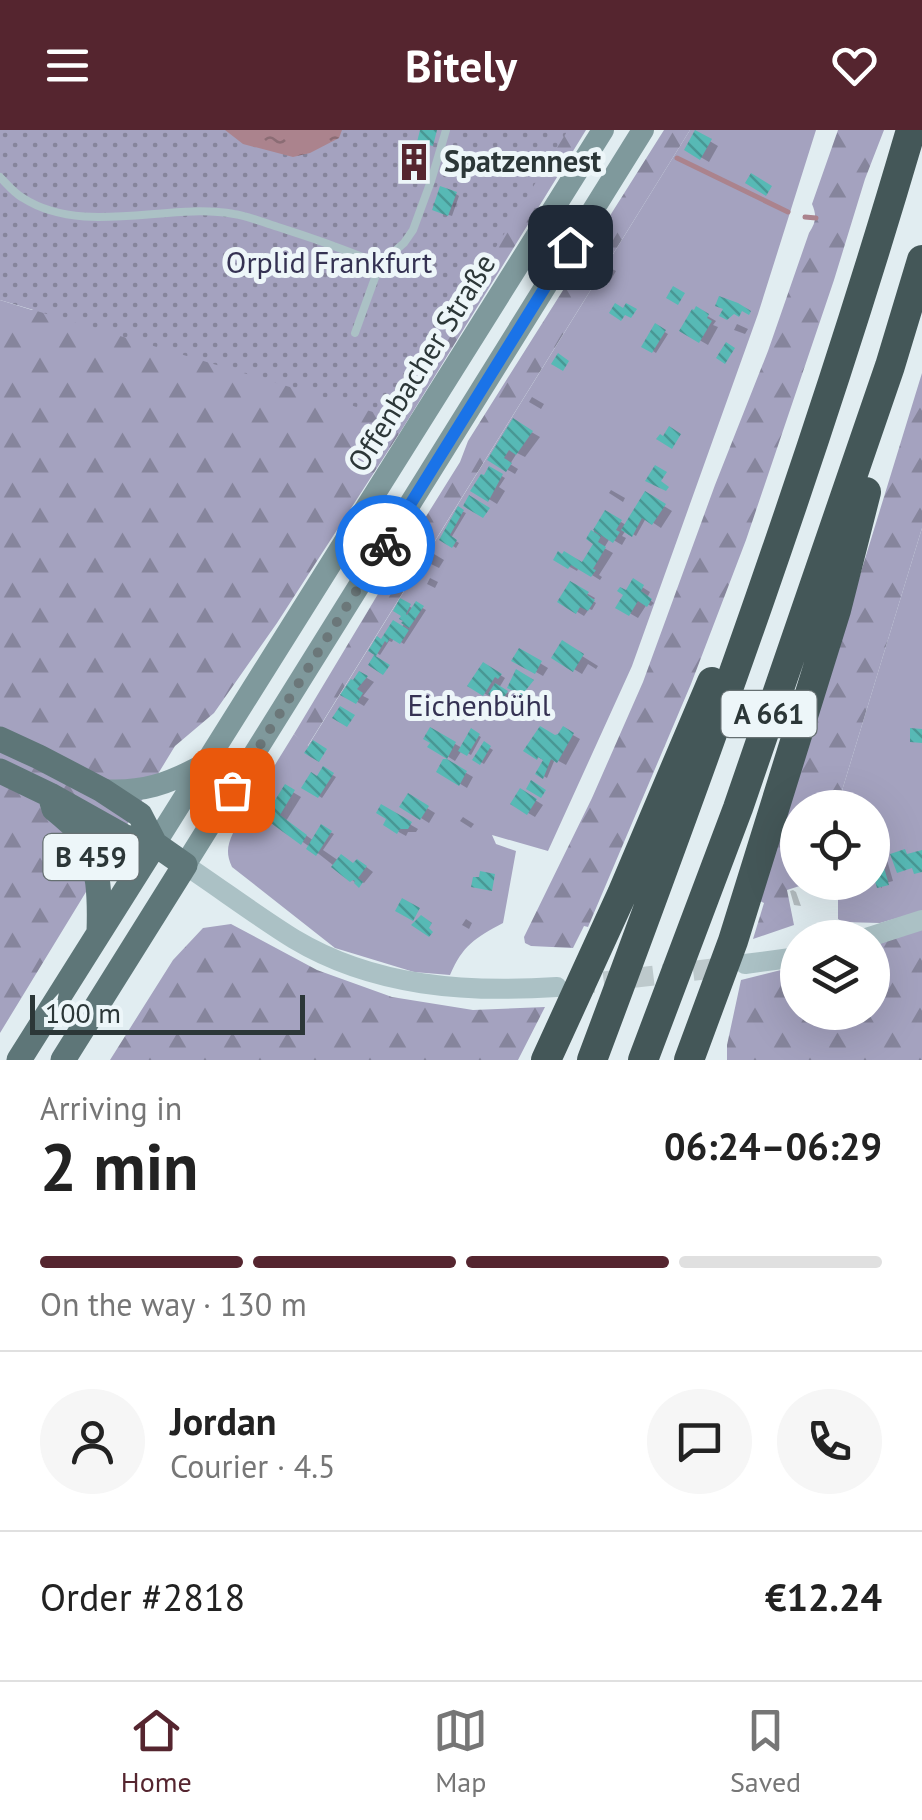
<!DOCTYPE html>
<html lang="en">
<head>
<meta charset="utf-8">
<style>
  :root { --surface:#fff; --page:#f6f6f6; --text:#222; --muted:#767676; --line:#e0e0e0; --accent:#55252f }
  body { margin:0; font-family:"PT Sans",sans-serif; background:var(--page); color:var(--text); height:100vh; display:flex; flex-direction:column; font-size:38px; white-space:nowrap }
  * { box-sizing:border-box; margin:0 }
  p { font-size:32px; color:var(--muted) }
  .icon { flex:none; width:55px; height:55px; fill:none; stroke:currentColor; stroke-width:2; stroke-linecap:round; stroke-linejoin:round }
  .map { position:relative; height:930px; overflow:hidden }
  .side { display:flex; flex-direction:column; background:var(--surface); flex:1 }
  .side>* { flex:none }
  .tools { position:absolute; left:780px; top:660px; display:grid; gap:20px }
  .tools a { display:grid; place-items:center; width:110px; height:110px; border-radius:50%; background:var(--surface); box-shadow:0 10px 40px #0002; font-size:50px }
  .scale { position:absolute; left:30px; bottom:25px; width:275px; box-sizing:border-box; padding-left:10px; border:5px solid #2c3738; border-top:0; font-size:28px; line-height:35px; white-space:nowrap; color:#2c3738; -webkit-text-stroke:8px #edf6f9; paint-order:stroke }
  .pin { position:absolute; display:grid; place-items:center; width:85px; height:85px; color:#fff; margin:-42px; border-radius:20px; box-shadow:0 5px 15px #0006 }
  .courier { position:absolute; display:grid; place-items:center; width:100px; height:100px; margin:-50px; border:8px solid #1a73e8; border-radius:50%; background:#fff; color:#222; box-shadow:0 2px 12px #0007 }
  .overview em { font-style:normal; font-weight:700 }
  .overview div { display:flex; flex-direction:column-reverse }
  .overview { display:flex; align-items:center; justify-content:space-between; height:170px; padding:0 40px }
  h1 { font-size:65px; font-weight:700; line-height:75px }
  .bar { display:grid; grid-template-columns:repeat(4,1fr); gap:15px 10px; align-content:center; height:120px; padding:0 40px }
  .bar i { height:12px; border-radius:8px; background:var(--line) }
  .bar .current { background:var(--accent) }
  .bar p { grid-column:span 4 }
  .line { display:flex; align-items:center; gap:25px; padding:0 40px; border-top:2px solid var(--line) }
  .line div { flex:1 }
  .round { display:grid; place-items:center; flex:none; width:105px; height:105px; border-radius:52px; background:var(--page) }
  header { display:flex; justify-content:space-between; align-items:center; height:130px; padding:0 40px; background:var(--accent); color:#fff; font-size:45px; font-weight:700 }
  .tabs { display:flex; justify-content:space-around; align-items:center; height:140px; border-top:2px solid var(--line); background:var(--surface); font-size:28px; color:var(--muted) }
  .tabs a { display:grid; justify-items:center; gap:5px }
  .tabs .current { color:var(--accent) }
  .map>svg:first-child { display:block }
  .green { fill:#a4a2bf }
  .forest { fill:url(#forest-firs) }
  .park { fill:url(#park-dots) }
  .water { fill:url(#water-ripples) }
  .shadow { fill:#0003 }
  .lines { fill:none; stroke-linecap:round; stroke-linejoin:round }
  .stream { stroke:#ab838d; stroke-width:5 }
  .building { fill:url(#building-back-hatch) }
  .tertiary-tunnel { stroke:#bdc9cc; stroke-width:20; stroke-dasharray:20 10; stroke-linecap:butt }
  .service { stroke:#abc1c5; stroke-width:8 }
  .tertiary { stroke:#abc1c5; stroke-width:20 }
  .secondary { stroke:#7f999c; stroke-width:22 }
  .primary { stroke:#5e7678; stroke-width:25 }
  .motorway { stroke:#445758; stroke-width:30 }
  .done { stroke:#6b7779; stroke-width:10; stroke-dasharray:0 18 }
  .route { stroke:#1a73e8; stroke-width:12 }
  .labels { text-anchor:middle; stroke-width:10; stroke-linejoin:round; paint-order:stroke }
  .shield { fill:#edf6f9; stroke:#667072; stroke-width:2.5 }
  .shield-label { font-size:28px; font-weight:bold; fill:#2c3738 }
  .poi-label { font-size:30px; font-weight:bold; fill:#2c3738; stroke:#edf6f9; text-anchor:start }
  .park-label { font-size:30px; fill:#353253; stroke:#edf6f9 }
  .street-label { font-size:30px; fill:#2c3738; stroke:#edf6f9 }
</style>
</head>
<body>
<header><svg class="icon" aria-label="menu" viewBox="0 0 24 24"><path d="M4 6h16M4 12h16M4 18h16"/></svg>Bitely<svg class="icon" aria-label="heart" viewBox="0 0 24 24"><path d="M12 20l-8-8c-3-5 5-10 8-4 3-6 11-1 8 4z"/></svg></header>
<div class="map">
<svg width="922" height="930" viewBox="0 0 922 930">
  <defs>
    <pattern id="forest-firs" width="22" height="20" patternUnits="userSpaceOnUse" patternTransform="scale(2.5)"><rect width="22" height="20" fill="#a4a2bf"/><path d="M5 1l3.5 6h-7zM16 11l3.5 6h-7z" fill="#86859c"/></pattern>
    <pattern id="park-dots" width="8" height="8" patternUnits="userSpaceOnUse" patternTransform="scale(2.5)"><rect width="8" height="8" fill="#a4a2bf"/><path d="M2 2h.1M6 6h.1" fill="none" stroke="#86859c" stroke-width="1.8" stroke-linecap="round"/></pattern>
    <pattern id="water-ripples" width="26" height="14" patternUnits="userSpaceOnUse" patternTransform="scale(2.5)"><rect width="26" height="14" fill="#ab838d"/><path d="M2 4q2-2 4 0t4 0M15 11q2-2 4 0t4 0" fill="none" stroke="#8b6c74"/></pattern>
    <pattern id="building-back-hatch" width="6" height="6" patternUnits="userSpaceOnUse" patternTransform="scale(2.5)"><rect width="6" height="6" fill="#57b9b5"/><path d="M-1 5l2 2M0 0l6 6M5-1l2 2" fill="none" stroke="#489794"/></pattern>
  </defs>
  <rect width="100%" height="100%" fill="#e1edf1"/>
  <path class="green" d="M690 0H816L758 184 632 536 548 721 492 705 496 714 516 721 503 793C475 808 463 815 450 845L414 842 335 818 232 737C226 724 227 716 233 703L294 604 308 616Z
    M922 398V781L880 793 843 792 838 789V756L826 755V752H872V678L837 677Z"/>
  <path class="forest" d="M521 0H586L406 293 277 493 214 583 175 616 0 903V170L32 180Z
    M664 0H690L307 617 294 604 387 449 460 332 468 311Z
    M838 0H884L865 49 834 150 746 410 691 554 588 797 584 796 573 818 531 816 525 813 524 807 592 668 643 552 715 355 768 221 809 103C816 92 817 86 812 74Z
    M922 243V398L837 677 798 678V752L809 753 787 760 794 795 753 809 764 773 760 771Z
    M231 794 317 840 392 867 473 880 545 877 518 930H110L173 830 203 798Z
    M922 799V930H727V915L741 850 797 836 798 882H872L873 816Z"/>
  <path class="park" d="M0 0H568L397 278 388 284 383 285 0 170Z"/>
  <path class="water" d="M225 0H342L339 8 310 23 293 27 243 14Z"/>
  <path class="shadow" d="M696 3 718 16 709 32 687 19Z
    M456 64 459 66 452 86 437 81Z
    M610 138 616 141 609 153 603 150Z
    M697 180 716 191 713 195 718 197 708 215 682 200Z
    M737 194 748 199 745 204 734 200Z
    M656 197 668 204 656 223 645 216Z
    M532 267 544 274 541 279 529 272Z
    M514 292 540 307 525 327 517 323 510 334 518 339 515 344 490 330Z
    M490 339 505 348 499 357 505 361 497 374 474 360Z
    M611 360 625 368 623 372 609 363Z
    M646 365 672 381 661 398 646 388 636 406 626 400 622 406 626 408 622 415 610 408 604 418 613 423 599 445 602 447 600 450 579 437 577 441 556 429 583 435 596 413 589 409 606 383 626 395Z
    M459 380 466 383 451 408 459 413 456 418 442 409Z
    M434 424 444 430 439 438 431 434Z
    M430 448 438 452 435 458 427 454Z
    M634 452 650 462 647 468 654 473 651 476 647 474 638 488 619 477Z
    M571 454 595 468 593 471 596 473 592 480 589 479 584 486 561 472Z
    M401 472 414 479 417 475 426 480 404 514 394 508 392 512 389 511 380 525 372 520 401 498 407 490Z
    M563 514 598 536 596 539 588 534 582 544 554 527Z
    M520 521 548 538 543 546 515 530Z
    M484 535 505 548 499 558 510 564 505 571 494 565 492 568 471 555Z
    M360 544 374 552 363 566 369 569 364 576 344 564Z
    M431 600 462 618 472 602 481 607 471 625 462 620 455 631 431 616Z
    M564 600 580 609 566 635 555 629 547 648 538 643 545 631 526 620 559 608Z
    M485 615 493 620 484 634 476 629Z
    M446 631 473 647 467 658 439 641Z
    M324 640 336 647 322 668 305 657 318 649Z
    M286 658 301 667 286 691 314 711 322 698 334 704 323 720 339 731 365 736 373 742 364 753 362 752 359 755 352 750 310 717 267 687Z
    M521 661 543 675 535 687 513 674Z
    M409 667 435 683 429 693 402 676Z
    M382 678 418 699 416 702H408L406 706 386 695 390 688Z
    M463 687 474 694 471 698 460 691Z
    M878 718 885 723 893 751 882 754V758L879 756Z
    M793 760 796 762 801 776 794 775 790 761Z
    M466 789 472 793 469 799 462 795Z"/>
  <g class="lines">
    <path class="stream" d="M677 28 788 82
      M805 87 816 88"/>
  </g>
  <path class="building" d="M420 0H437L433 16 417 12Z
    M695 0 712 9 700 30 684 20Z
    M407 25 423 29 420 41 410 39 411 36 405 35Z
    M751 43 772 56 766 66 745 53Z
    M440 56 457 62 448 86 432 80Z
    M673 156 685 163 678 175 666 168Z
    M719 166 738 173 751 181 749 185 742 181 739 187 734 184 727 190 719 186 723 179 715 176Z
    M615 173 623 178 626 173 637 179 631 188 625 185 621 191 609 183Z
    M696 176 709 184 707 188 712 191 699 213 679 201 692 179 694 180Z
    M655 193 666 200 652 223 641 217Z
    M726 212 735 218 725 234 716 228Z
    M558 223 569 231 563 241 551 234Z
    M513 288 533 301 516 325 509 320 504 328 512 333 506 342 487 330Z
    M669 296 681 304 672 319 656 309 660 304 663 306Z
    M655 335 667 342 661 351 669 357 666 361 645 351Z
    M489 336 503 344 488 372 470 361 481 344 484 345Z
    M645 361 666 374 652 395 642 388 632 407 621 400Z
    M469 365 490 378 483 388 463 376Z
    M458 376 464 380 450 405 457 410 452 418 439 410Z
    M605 380 622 390 616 400 620 402 613 413 593 400Z
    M591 400 601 406 598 412 606 417 593 439 596 440 591 447 571 435 568 439 553 430 558 421 562 424 564 421 582 432 593 414 586 409Z
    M633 448 644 455 641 461 652 469 647 477 638 471 629 486 615 478 623 465 617 461 620 457 626 460Z
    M570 451 589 462 587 465 595 470 588 481 580 477 576 484 557 472Z
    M400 468 411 474 406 484 407 485 416 471 424 476 409 498 401 493 403 491 399 489 401 486 393 481Z
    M393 490 409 500 400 514 390 508 387 513 385 511 376 526 368 521 377 506 381 509Z
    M562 510 584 524 573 542 551 528Z
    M519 518 542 531 535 544 511 531Z
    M374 525 390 535 383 545 368 535Z
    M483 532 502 544 498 549 495 547 483 566 467 556Z
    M516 539 534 550 522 565 507 558Z
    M359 541 368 546 357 559 363 563 356 574 340 565 351 549 353 550Z
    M495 553 508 561 501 572 488 564Z
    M340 576 355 585 347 597 332 588Z
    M540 596 555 605 558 604 563 596 574 603 557 633 551 629 543 649 535 644 543 630 538 627 537 630 523 621Z
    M430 597 456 612 447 629 467 641 459 656 436 642 443 629H447L427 617 430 613 423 609Z
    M471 598 480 604 467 626 458 621Z
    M910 598 922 599V613L910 612Z
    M313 610 327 619 319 632 304 623Z
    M484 611 491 616 480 635 472 630Z
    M323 636 334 643 318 668 301 658 311 642 317 646Z
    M531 650 546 660 541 668 526 659Z
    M285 654 295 660 280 685 307 705 301 715 264 688Z
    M520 658 537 669 527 685 510 674Z
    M408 663 429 676 420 690 399 677Z
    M381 674 412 692 408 699H400L397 704 383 695 386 689 376 683Z
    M321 694 332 701 316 726 306 719Z
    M878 716 889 755 877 758 872 741V717Z
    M905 719 907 724 922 720V742L914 744 912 738 897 743 890 724Z
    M341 724 353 733 357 729 367 736 358 748 363 752 359 758 354 753 355 751 353 750 350 752 331 737Z
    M480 741 495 744 492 761 471 757 473 747H479Z
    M402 768 420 778 413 791 395 781Z
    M421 785 432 793 429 798 433 802 429 807 411 795Z"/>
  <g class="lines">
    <path class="tertiary-tunnel" d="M574 855 734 836"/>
    <path class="service" d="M0 47C7 54 14 63 23 68 84 107 167 72 234 84 249 86 264 93 278 97 313 108 346 120 380 134
      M355 203 380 134 404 113 413 100 431 51 446 0"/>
    <path class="tertiary" d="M185 735C221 759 257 786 294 809 374 857 467 863 557 857
      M866 808 922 790
      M745 834 798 827"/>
    <path class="secondary" d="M102 660C142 663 168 654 203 635
      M155 714 603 0
      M185 735 643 0"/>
    <path class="primary" d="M0 609 39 627 102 660 140 685 155 714
      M0 641 50 665 125 707 155 714 185 735 63 930
      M52 672 54 679C64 687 76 697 83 707 100 734 100 772 99 802
      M19 930 155 714"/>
    <path class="motorway" d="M546 930 622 764 712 552
      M592 930C707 623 819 315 911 0
      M643 930 738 678 890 236 922 130
      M689 930 733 811 836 480 866 362"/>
  </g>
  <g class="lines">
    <path class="done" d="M232 660 385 415"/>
    <path class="route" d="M385 415 570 117"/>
  </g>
  <defs>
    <g id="building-bare" transform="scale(3)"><path d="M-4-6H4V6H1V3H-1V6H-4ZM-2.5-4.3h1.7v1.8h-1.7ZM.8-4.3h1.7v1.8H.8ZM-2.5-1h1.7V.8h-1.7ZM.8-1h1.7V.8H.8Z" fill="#55252f" stroke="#edf6f9" stroke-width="2.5" paint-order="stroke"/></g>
  </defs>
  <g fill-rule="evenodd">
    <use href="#building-bare" x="414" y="32"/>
  </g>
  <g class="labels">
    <g class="shield">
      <rect x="721.5" y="561" width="95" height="46" rx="8"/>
      <rect x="43.5" y="704" width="95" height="46" rx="8"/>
    </g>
    <g class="shield-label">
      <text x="769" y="594">A 661</text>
      <text x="91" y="737">B 459</text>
    </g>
    <g class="poi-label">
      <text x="444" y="42">Spatzennest</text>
    </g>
    <g class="park-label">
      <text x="329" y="143">Orplid Frankfurt</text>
      <text x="479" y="586">Eichenbühl</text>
    </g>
    <g class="street-label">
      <text transform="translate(422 233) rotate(-58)" y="10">Offenbacher Straße</text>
    </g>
  </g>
</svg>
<div class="tools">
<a><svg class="icon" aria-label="locate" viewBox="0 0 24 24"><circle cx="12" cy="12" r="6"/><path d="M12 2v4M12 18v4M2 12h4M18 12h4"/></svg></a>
<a><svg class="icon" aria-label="layers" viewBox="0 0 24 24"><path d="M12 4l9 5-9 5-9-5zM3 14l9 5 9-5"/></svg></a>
</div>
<div class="scale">100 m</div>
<div class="pin" style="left:232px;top:660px;background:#ea580c"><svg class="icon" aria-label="bag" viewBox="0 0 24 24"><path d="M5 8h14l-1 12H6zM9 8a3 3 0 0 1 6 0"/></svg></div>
<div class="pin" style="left:570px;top:117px;background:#1f2937"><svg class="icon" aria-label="home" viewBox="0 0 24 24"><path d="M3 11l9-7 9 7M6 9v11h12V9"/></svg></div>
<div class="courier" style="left:385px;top:415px"><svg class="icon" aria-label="bike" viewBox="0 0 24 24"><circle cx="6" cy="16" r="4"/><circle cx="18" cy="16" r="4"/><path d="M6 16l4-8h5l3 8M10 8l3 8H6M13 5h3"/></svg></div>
</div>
<section class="side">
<div class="overview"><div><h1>2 min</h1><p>Arriving in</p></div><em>06:24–06:29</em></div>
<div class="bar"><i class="current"></i><i class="current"></i><i class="current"></i><i></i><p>On the way · 130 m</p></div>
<div class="line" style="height:180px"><a class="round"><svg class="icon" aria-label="person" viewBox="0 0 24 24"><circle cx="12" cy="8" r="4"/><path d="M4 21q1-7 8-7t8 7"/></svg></a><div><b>Jordan</b><p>Courier · 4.5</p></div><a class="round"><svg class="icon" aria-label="chat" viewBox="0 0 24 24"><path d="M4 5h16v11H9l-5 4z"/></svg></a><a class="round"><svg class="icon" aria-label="phone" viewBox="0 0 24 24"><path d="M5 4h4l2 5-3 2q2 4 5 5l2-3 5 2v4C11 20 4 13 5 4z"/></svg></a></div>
<div class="line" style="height:130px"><div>Order #2818</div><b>€12.24</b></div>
</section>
<nav class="tabs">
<a class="current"><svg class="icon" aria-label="home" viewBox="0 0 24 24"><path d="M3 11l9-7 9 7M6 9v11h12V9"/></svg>Home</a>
<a><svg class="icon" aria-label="map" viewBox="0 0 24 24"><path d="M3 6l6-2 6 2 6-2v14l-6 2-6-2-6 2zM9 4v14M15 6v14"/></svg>Map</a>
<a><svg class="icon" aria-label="saved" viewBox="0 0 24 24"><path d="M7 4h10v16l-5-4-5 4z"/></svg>Saved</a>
</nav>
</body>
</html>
